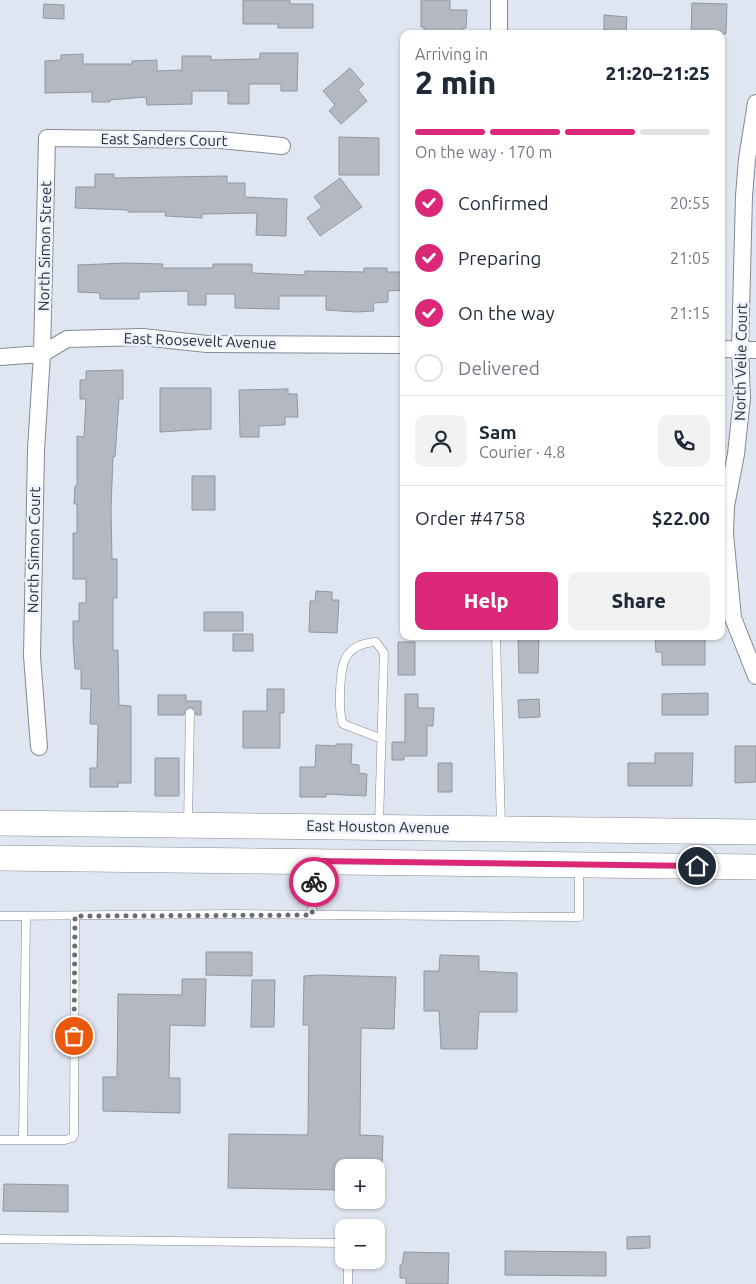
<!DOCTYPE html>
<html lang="en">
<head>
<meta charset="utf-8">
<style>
  :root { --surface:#fff; --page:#f2f2f3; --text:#1f2937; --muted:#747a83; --line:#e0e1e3; --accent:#db2777 }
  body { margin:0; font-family:Ubuntu,sans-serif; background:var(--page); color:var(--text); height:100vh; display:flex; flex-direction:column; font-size:19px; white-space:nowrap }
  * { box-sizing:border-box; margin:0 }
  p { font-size:16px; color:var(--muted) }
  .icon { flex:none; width:28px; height:28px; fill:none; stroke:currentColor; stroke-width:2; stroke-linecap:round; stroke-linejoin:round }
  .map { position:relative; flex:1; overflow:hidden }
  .side { position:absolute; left:400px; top:30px; width:325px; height:610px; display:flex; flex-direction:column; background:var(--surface); border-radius:10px; box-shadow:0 1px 4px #0004 }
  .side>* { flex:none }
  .tools { position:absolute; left:335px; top:1159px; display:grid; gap:10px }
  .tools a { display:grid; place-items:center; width:50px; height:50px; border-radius:10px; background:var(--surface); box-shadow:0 1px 4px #0004; font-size:25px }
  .pin { position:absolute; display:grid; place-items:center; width:42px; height:42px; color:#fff; margin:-21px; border:2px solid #fff; border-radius:50%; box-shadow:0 1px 5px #0007 }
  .courier { position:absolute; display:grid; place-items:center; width:50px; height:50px; margin:-25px; border:4px solid #db2777; border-radius:50%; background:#fff; color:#222; box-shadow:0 1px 6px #0007 }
  .summary em { font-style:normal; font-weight:800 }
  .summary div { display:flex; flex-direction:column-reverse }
  .summary { display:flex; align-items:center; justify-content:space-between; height:85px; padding:0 15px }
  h1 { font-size:32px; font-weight:800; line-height:38px }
  .bar { display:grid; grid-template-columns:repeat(4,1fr); gap:8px 5px; align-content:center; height:60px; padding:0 15px }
  .bar i { height:6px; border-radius:4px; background:var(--line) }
  .bar .on { background:var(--accent) }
  .bar p { grid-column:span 4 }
  .line { display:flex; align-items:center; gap:12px; padding:0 15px; border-top:1px solid var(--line) }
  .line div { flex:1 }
  .round { display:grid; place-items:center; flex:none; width:52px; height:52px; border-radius:10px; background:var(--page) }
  ol { padding:0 15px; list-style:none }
  li { display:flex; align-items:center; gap:15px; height:55px }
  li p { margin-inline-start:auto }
  li .icon { padding:5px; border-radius:50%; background:var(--accent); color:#fff; stroke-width:4 }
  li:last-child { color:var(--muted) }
  li i { width:28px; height:28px; border:2px solid var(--line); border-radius:50% }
  .action { display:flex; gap:10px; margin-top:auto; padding:10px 15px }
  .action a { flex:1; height:58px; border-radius:10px; background:var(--accent); color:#fff; font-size:20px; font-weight:800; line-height:58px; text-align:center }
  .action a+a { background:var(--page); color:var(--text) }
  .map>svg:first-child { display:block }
  .building { fill:#b3b8c2; stroke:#9196a0 }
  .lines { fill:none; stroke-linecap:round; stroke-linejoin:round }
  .service-casing { stroke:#848993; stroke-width:9 }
  .minor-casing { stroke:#848993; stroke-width:18 }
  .primary-casing { stroke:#848993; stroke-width:26 }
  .service { stroke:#fff; stroke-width:8 }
  .minor { stroke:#fff; stroke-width:16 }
  .primary { stroke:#fff; stroke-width:25 }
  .done { stroke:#6a6d74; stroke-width:5; stroke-dasharray:0 9 }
  .route { stroke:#db2777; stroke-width:6 }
  .labels { text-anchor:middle; stroke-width:5; stroke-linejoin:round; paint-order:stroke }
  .street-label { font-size:15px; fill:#2a2c30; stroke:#eef3fe }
</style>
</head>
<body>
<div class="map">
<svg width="756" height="1284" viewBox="0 0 756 1284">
  <rect width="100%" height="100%" fill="#e0e6f1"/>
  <path class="building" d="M243 0H290V4H313V28H278V24H243Z
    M421 0H450V10H467L466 28H463V34H424V27H421Z
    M692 3 727 4 726 34H691Z
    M44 4 64 5V19L43 18Z
    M604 15 627 17 626 34H610V30H604Z
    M260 53H298L297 91H281V84H249V104H228V91H192V104L147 105 146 97 110 100V102H92V92L45 93V61L61 60V55L83 54V64H132V61L157 60V71L182 70V56H211V60L260 59Z
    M350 68 364 84 358 90 367 101 341 124 329 111 335 105 323 91Z
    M339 137 379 138V175H339Z
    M95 174H114V178L227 176V183H245V197L287 199 286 236 256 235 257 213 202 214V218L165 216 166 212H128V210L75 208 76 187H95Z
    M340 178 362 207 320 236 307 218 322 207 314 197Z
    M125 263 163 264 162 268H213V264H252V273L305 275V271L364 272V268H387V272H404V290L388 291V302L373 303 374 311 357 312 326 310V296H279V309L235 308V294H206V305H188V291L139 292V299H100V293L78 292V265Z
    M123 370V399H119L115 457 113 456 111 509 112 559H117V598H113V650H118L119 705 131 706V783H118V787H90V768H97L98 724H90L91 689H81V669H75L73 641V621H79V603H86V579H73V533H77V504H74L75 486H77V436L84 437 86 399H80V380H86V371Z
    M160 388H211V429L160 432Z
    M288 389V394H297L298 417H285V425L259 426V437H240L239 390Z
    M192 476H215V510H192Z
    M316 591 332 592V600H339L337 633 309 632 310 601H315Z
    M204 612H243V631H204Z
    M233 634H253V651H233Z
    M518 636H539L538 673H519Z
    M655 636H705V665H662V652H656Z
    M398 642H415V675H398Z
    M267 689H284V713H280V748H243V711H267Z
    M708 693V715H662V694Z
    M405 694H418V708H434L433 726H427V756H404V760H392V742H405Z
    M158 695H186V701H201V715H196L195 710 190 707 185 710 184 715H158Z
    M539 699 540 717 519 718 518 700Z
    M336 744H352L351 764 359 765V773L367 774 366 796 326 794V797H300V767H315L316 745 336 746Z
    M735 746H756V782L735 783Z
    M655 753H693L692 786H628V763H655Z
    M155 758H179V796H155Z
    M438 763H452V792H438Z
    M206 952H252V976L206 975Z
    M440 955 479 956V971L517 973V1012H479L477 1049H441L439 1011H424V971H439Z
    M319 975 396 977 394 1029 361 1028 360 1135 383 1136 382 1168H344V1190L228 1188 229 1134 308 1135 309 1025H303L304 976Z
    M182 979H206L205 1026 170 1025 169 1078H180V1113L103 1111V1077H117L118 994 182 995Z
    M252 980H275L274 1027H251Z
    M4 1184 68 1185V1212L3 1211Z
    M650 1236V1248L627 1249V1237Z
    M505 1251 606 1252V1276L505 1275Z
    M404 1252 449 1253 448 1284H406V1278H400V1265H402Z"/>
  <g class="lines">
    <g class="service-casing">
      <path id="service" d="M496 636 501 827
        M188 823 190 713
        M379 823 384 653 376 642C343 644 341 664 340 693 340 704 339 714 343 724L382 739
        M312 915 314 865
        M0 916 233 914 579 917V868
        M0 1140H65L72 1138 74 1135 75 916
        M23 1140 26 916
        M0 1239 344 1243
        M348 1284V1260"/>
    </g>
    <g class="minor-casing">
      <path id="minor" d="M499 34V0
        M756 103 747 159 744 196 740 349 742 398 736 454 726 506 725 534 733 618 756 676
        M721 349 756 350
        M0 357 42 354 67 339 142 337 207 344 404 345
        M39 747 32 656 36 450 42 354 47 138 220 140 282 146"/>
    </g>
    <g class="primary-casing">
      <path id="primary" d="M0 823 756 832
        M0 858 756 867"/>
    </g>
    <use href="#service" class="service"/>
    <use href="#minor" class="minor"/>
    <use href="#primary" class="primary"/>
  </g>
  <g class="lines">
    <path class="done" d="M74 1036 75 916 312 915 314 882"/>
    <path class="route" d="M314 882V861L697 866"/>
  </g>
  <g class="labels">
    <g class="street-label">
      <text transform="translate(164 140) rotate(1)" y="5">East Sanders Court</text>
      <text transform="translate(45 246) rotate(-89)" y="5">North Simon Street</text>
      <text transform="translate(200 341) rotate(2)" y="5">East Roosevelt Avenue</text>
      <text transform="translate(741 362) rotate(-89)" y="5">North Velie Court</text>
      <text transform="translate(34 550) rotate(-89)" y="5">North Simon Court</text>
      <text transform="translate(378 827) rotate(1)" y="5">East Houston Avenue</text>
    </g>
  </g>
</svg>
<div class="tools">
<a>+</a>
<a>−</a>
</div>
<div class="pin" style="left:74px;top:1036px;background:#ea580c"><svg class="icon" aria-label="bag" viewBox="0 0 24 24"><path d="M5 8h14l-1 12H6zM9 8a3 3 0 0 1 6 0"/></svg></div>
<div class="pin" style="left:697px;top:866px;background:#1f2937"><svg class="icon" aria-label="home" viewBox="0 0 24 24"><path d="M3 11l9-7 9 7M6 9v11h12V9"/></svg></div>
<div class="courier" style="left:314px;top:882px"><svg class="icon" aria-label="bike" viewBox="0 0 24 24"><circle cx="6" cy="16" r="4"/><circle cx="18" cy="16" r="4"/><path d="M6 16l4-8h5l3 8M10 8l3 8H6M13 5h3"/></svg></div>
<section class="side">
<div class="summary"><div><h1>2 min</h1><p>Arriving in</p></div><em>21:20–21:25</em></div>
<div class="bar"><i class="on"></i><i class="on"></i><i class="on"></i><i></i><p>On the way · 170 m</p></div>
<ol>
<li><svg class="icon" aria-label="check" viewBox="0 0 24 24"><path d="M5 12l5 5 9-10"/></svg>Confirmed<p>20:55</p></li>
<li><svg class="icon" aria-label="check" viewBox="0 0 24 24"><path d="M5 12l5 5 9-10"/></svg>Preparing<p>21:05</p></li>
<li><svg class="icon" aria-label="check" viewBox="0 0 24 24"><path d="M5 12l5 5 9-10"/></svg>On the way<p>21:15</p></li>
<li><i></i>Delivered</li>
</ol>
<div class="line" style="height:90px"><a class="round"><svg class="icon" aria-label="person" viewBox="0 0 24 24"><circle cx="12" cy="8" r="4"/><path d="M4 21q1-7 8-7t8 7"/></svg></a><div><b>Sam</b><p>Courier · 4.8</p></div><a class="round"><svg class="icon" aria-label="phone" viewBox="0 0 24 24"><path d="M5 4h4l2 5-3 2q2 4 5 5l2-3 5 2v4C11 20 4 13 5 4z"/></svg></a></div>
<div class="line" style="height:65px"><div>Order #4758</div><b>$22.00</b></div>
<div class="action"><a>Help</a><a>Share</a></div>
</section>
</div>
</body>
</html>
